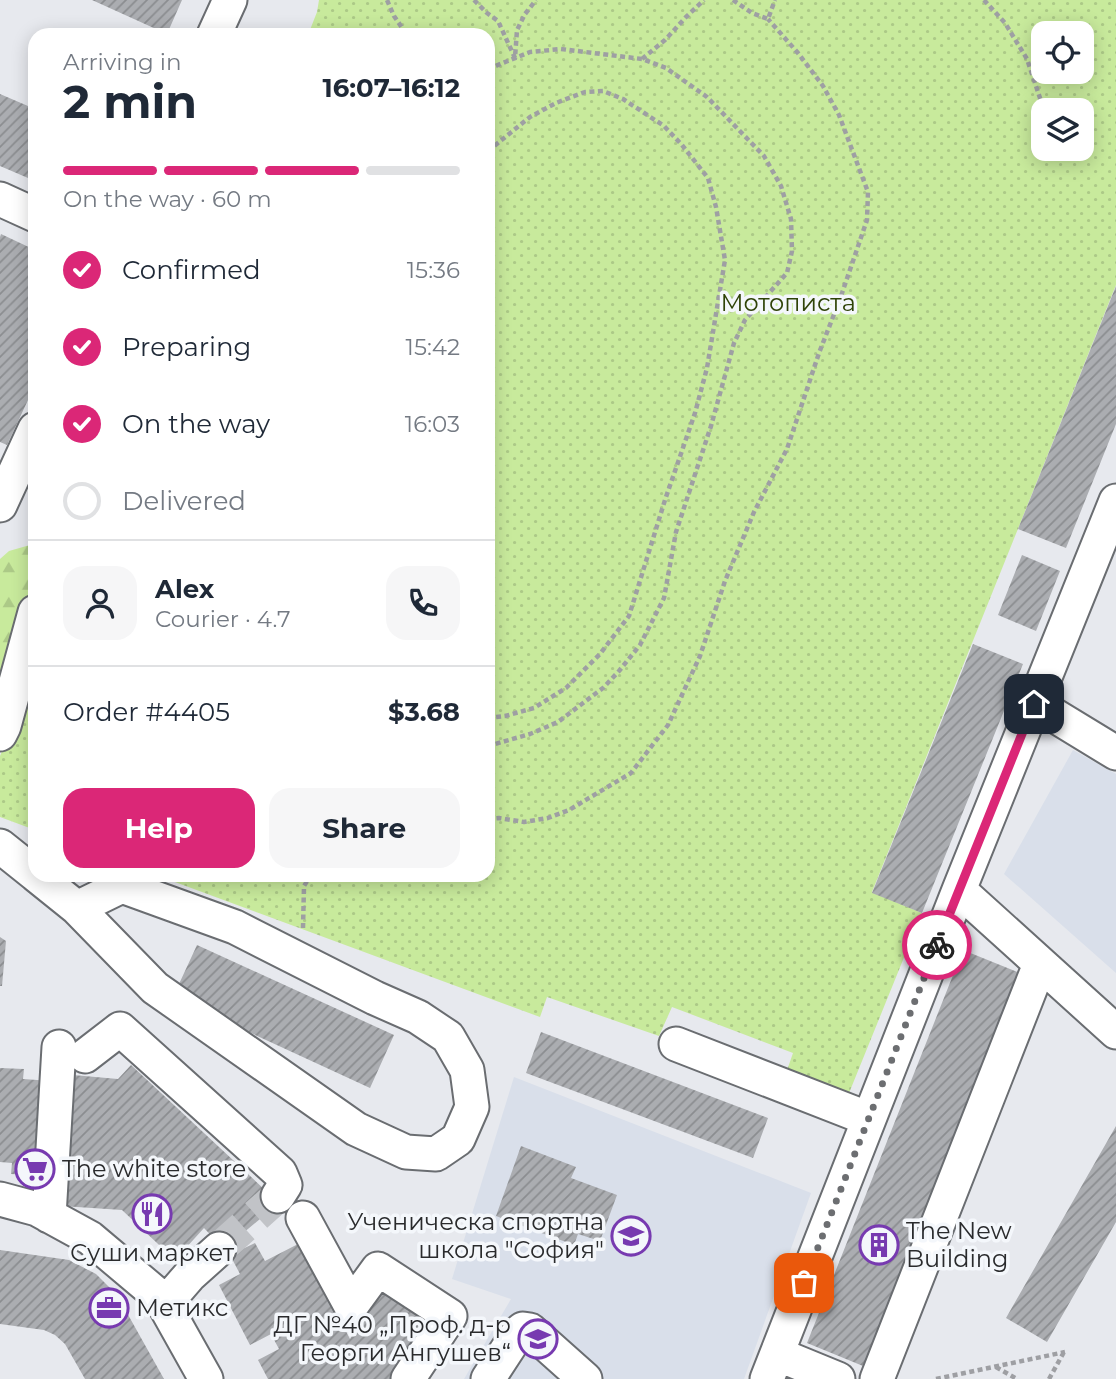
<!DOCTYPE html>
<html lang="en">
<head>
<meta charset="utf-8">
<style>
  :root { --surface:#fff; --page:#f6f6f7; --text:#1f2937; --muted:#747a83; --line:#e0e1e3; --accent:#db2777 }
  body { margin:0; font-family:Montserrat,sans-serif; background:var(--page); color:var(--text); height:100vh; display:flex; flex-direction:column; font-size:26px; white-space:nowrap }
  * { box-sizing:border-box; margin:0 }
  p { font-size:23px; color:var(--muted) }
  .icon { flex:none; width:38px; height:38px; fill:none; stroke:currentColor; stroke-width:2; stroke-linecap:round; stroke-linejoin:round }
  .map { position:relative; flex:1; overflow:hidden }
  .panel { position:absolute; left:28px; top:28px; width:467px; height:854px; display:flex; flex-direction:column; background:var(--surface); border-radius:21px; box-shadow:0 4px 18px #0003 }
  .panel>* { flex:none }
  .fabs { position:absolute; left:1031px; top:21px; display:grid; gap:14px }
  .fabs a { display:grid; place-items:center; width:63px; height:63px; border-radius:14px; background:var(--surface); box-shadow:0 4px 18px #0003; font-size:35px }
  .pin { position:absolute; display:grid; place-items:center; width:60px; height:60px; color:#fff; margin:-30px; border-radius:14px; box-shadow:0 4px 10px #0006 }
  .courier { position:absolute; display:grid; place-items:center; width:70px; height:70px; margin:-35px; border:5px solid #db2777; border-radius:50%; background:#fff; color:#222; box-shadow:0 2px 9px #0007 }
  .summary em { font-style:normal; font-weight:700 }
  .summary div { display:flex; flex-direction:column-reverse }
  .summary { display:flex; align-items:center; justify-content:space-between; height:119px; padding:0 35px }
  h1 { font-size:46px; font-weight:700; line-height:52px }
  .bar { display:grid; grid-template-columns:repeat(4,1fr); gap:10px 7px; align-content:center; height:84px; padding:0 35px }
  .bar i { height:9px; border-radius:5px; background:var(--line) }
  .bar .on { background:var(--accent) }
  .bar p { grid-column:span 4 }
  .line { display:flex; align-items:center; gap:18px; padding:0 35px; border-top:2px solid var(--line) }
  .line div { flex:1 }
  .round { display:grid; place-items:center; flex:none; width:74px; height:74px; border-radius:21px; background:var(--page) }
  ol { padding:0 35px; list-style:none }
  li { display:flex; align-items:center; gap:21px; height:77px }
  li p { margin-inline-start:auto }
  li .icon { padding:7px; border-radius:50%; background:var(--accent); color:#fff; stroke-width:4 }
  li:last-child { color:var(--muted) }
  li i { width:38px; height:38px; border:4px solid var(--line); border-radius:50% }
  .button { display:flex; gap:14px; margin-top:auto; padding:14px 35px }
  .button a { flex:1; height:80px; border-radius:21px; background:var(--accent); color:#fff; font-size:28px; font-weight:700; line-height:80px; text-align:center }
  .button a+a { background:var(--page); color:var(--text) }
  .map>svg:first-child { display:block }
  .built { fill:#d9dfea }
  .forest { fill:url(#forest-firs) }
  .park { fill:url(#park-dots); fill-rule:evenodd }
  .building { fill:url(#building-hatch) }
  .lines { fill:none; stroke-linecap:round; stroke-linejoin:round }
  .minor-tunnel { stroke:#c1c3c7; stroke-width:33; stroke-dasharray:33 17; stroke-linecap:butt }
  .minor-casing { stroke:#6a6d71; stroke-width:37 }
  .path { stroke:#9e9fa3; stroke-width:4.5; stroke-dasharray:5 3.5; stroke-linecap:butt }
  .minor { stroke:#fff; stroke-width:33 }
  .done { stroke:#6c6e71; stroke-width:7; stroke-dasharray:0 12.6 }
  .route { stroke:#db2777; stroke-width:9 }
  .labels { text-anchor:middle; stroke-width:7; stroke-linejoin:round; paint-order:stroke }
  .park-label { font-size:24px; fill:#2f4308; stroke:#f4f7fb }
  .poi-label { font-size:24px; fill:#2a2b2d; stroke:#f4f7fb; text-anchor:start }
</style>
</head>
<body>
<div class="map">
<svg width="1116" height="1379" viewBox="0 0 1116 1379">
  <defs>
    <pattern id="forest-firs" width="22" height="20" patternUnits="userSpaceOnUse" patternTransform="scale(1.75)"><rect width="22" height="20" fill="#c8ea9c"/><path d="M5 1l3.5 6h-7zM16 11l3.5 6h-7z" fill="#acc987"/></pattern>
    <pattern id="park-dots" width="8" height="8" patternUnits="userSpaceOnUse" patternTransform="scale(1.75)"><rect width="8" height="8" fill="#c8ea9c"/><path d="M2 2h.1M6 6h.1" fill="none" stroke="#acc987" stroke-width="1.8" stroke-linecap="round"/></pattern>
    <pattern id="building-hatch" width="6" height="6" patternUnits="userSpaceOnUse" patternTransform="scale(1.75)"><rect width="6" height="6" fill="#abadb1"/><path d="M-1 1l2-2M0 6l6-6M5 7l2-2" fill="none" stroke="#8b8d90"/></pattern>
  </defs>
  <rect width="100%" height="100%" fill="#e7e9ee"/>
  <path class="built" d="M1073 750 1116 774V973L1004 874Z
    M514 1077 811 1193 744 1379H464L511 1299 452 1279Z"/>
  <path class="forest" d="M30 545 35 548V593L0 702V559L9 551Z"/>
  <path class="park" d="M319 0H1116V285L872 892 922 913 845 1103 784 1079 793 1053 672 1007 659 1036 547 997 540 1017 156 875H488V35H308L317 12ZM1043 33H1082V72H1043ZM1043 110H1082V149H1043Z
    M35 654V830L0 817V756L17 715Z"/>
  <path class="building" d="M92 0H182L167 34Z
    M0 94 35 109V181L0 166Z
    M1 234 35 250V385L7 445 0 442V237Z
    M1116 286V424L1066 548 1018 529Z
    M1022 555 1060 571 1036 631 998 615Z
    M973 644 1023 664 922 913 872 893Z
    M0 937 6 941 2 986H0Z
    M197 945 394 1035 370 1088 173 997Z
    M963 950 1020 973 863 1366 807 1343Z
    M541 1032 768 1118 753 1158 526 1073Z
    M131 1065 279 1203 224 1249 204 1228 175 1260 122 1210 62 1206 73 1075 118 1079Z
    M0 1068 24 1069 23 1079 51 1081 44 1176 11 1174 12 1163 0 1162Z
    M1116 1126V1222L1047 1342 1006 1318Z
    M521 1146 576 1167 571 1178 617 1195 600 1241 578 1234 574 1245 496 1216Z
    M255 1243 265 1261 300 1243 350 1339 384 1282 435 1312 395 1379H268L258 1360 279 1349 271 1334 250 1345 219 1285 240 1274 230 1255Z
    M0 1250 69 1260 96 1274 117 1295 164 1379H85L65 1344 55 1335 44 1330 0 1324Z"/>
  <g class="lines">
    <path class="minor-tunnel" d="M219 1249 278 1196"/>
    <g class="minor-casing">
      <path id="minor" d="M214 35 230 0
        M0 199 35 215
        M0 505 35 429
        M1034 703 1116 753
        M0 734 4 726 35 612
        M0 846 35 874
        M36 875 77 908 155 988 356 1129 406 1152 436 1154 458 1139 472 1107 467 1070 448 1037 418 1017 375 998 235 927 122 886 77 908
        M959 890 1116 1032
        M676 1044 869 1119
        M85 1056 120 1029 280 1173 285 1185 278 1196
        M0 1199 37 1209 90 1238 160 1297 206 1379
        M49 1216 59 1047
        M303 1218 351 1306 378 1269 450 1316 408 1379
        M164 1305 190 1275 219 1249
        M777 1354 838 1379
        M488 1379 518 1333 523 1329 530 1330 585 1379
        M767 1379 959 890 1116 501
        M877 1379 1040 964"/>
    </g>
    <path class="path" d="M387 0 394 16 407 35
      M474 0 487 13 498 21 515 58 517 30 525 14 536 0
      M733 0 752 13 768 19 775 0
      M984 0 1005 23 1027 59 1044 110
      M642 59 665 40 686 17 704 0
      M488 69 530 52 561 49 642 59 666 68 707 97 764 156 781 186 791 219 792 251 787 273 745 320 734 343 711 426 676 532 664 598 640 645 619 671 603 688 558 722 530 734 495 744H488
      M1058 149 1061 157
      M488 151 530 117 556 103 585 92 603 91 623 99 664 126 682 145 708 178 716 207 725 260 707 368 695 413 665 500 629 616 600 654 566 688 534 708 505 716 488 718
      M488 819 499 818 524 822 548 818 569 810 631 773 668 725 700 656 725 581 754 512 787 449 819 353 840 299 867 220 868 192 839 115 823 86 798 53 768 19
      M303 928 304 886 311 875
      M996 1367 1017 1379
      M936 1379 1065 1352
      M1049 1379 1064 1352"/>
    <use href="#minor" class="minor"/>
  </g>
  <g class="lines">
    <path class="done" d="M804 1283 937 945"/>
    <path class="route" d="M937 945 1034 704"/>
  </g>
  <defs>
    <g id="supermarket-ring" transform="scale(2.0125)"><circle r="9.5" fill="#f4f7fb" stroke="#773ab0" stroke-width="1.5"/><path d="M-6-5.5h2.5l.6 2H6L4.5 2H-2.5L-4.4-4H-6ZM-1.5 3.2a1.3 1.3 0 1 0 .1 0ZM3 3.2a1.3 1.3 0 1 0 .1 0Z" fill="#773ab0"/></g>
    <g id="restaurant-ring" transform="scale(2.0125)"><circle r="9.5" fill="#f4f7fb" stroke="#773ab0" stroke-width="1.5"/><path d="M-5-6h1v4h1v-4h1v4h1v-4h1v5L-1.5 .5V6h-2V.5L-5-1ZM5-6V6H3V1.5H1.5Q1.5-4 5-6Z" fill="#773ab0"/></g>
    <g id="school-ring" transform="scale(2.0125)"><circle r="9.5" fill="#f4f7fb" stroke="#773ab0" stroke-width="1.5"/><path d="M0-5L7-2L0 1L-7-2ZM-4 1L0 2.5L4 1V4Q0 6-4 4Z" fill="#773ab0"/></g>
    <g id="building-ring" transform="scale(2.0125)"><circle r="9.5" fill="#f4f7fb" stroke="#773ab0" stroke-width="1.5"/><path d="M-4-6H4V6H1V3H-1V6H-4ZM-2.5-4.3h1.7v1.8h-1.7ZM.8-4.3h1.7v1.8H.8ZM-2.5-1h1.7V.8h-1.7ZM.8-1h1.7V.8H.8Z" fill="#773ab0"/></g>
    <g id="office-ring" transform="scale(2.0125)"><circle r="9.5" fill="#f4f7fb" stroke="#773ab0" stroke-width="1.5"/><path d="M-6-3h4V-5.5h4V-3h4V5H-6ZM-1-4.5V-3h2v-1.5ZM-6 0V1H6V0Z" fill="#773ab0"/></g>
  </defs>
  <g fill-rule="evenodd">
    <use href="#supermarket-ring" x="35" y="1169"/>
    <use href="#restaurant-ring" x="152" y="1214"/>
    <use href="#school-ring" x="631" y="1236"/>
    <use href="#building-ring" x="879" y="1245"/>
    <use href="#office-ring" x="109" y="1308"/>
    <use href="#school-ring" x="538" y="1339"/>
  </g>
  <g class="labels">
    <g class="park-label">
      <text x="788" y="311">Мотописта</text>
    </g>
    <g class="poi-label">
      <text x="62" y="1177">The white store</text>
      <text x="604" y="1230" text-anchor="end">Ученическа спортна<tspan x="604" dy="28">школа "София"</tspan></text>
      <text x="906" y="1239">The New<tspan x="906" dy="28">Building</tspan></text>
      <text x="152" y="1261" text-anchor="middle">Суши маркет</text>
      <text x="136" y="1316">Метикс</text>
      <text x="511" y="1333" text-anchor="end">ДГ №40 „Проф. д-р<tspan x="511" dy="28">Георги Ангушев“</tspan></text>
    </g>
  </g>
</svg>
<div class="fabs">
<a><svg class="icon" aria-label="locate" viewBox="0 0 24 24"><circle cx="12" cy="12" r="6"/><path d="M12 2v4M12 18v4M2 12h4M18 12h4"/></svg></a>
<a><svg class="icon" aria-label="layers" viewBox="0 0 24 24"><path d="M12 4l9 5-9 5-9-5zM3 14l9 5 9-5"/></svg></a>
</div>
<div class="pin" style="left:804px;top:1283px;background:#ea580c"><svg class="icon" aria-label="bag" viewBox="0 0 24 24"><path d="M5 8h14l-1 12H6zM9 8a3 3 0 0 1 6 0"/></svg></div>
<div class="pin" style="left:1034px;top:704px;background:#1f2937"><svg class="icon" aria-label="home" viewBox="0 0 24 24"><path d="M3 11l9-7 9 7M6 9v11h12V9"/></svg></div>
<div class="courier" style="left:937px;top:945px"><svg class="icon" aria-label="bike" viewBox="0 0 24 24"><circle cx="6" cy="16" r="4"/><circle cx="18" cy="16" r="4"/><path d="M6 16l4-8h5l3 8M10 8l3 8H6M13 5h3"/></svg></div>
<section class="panel">
<div class="summary"><div><h1>2 min</h1><p>Arriving in</p></div><em>16:07–16:12</em></div>
<div class="bar"><i class="on"></i><i class="on"></i><i class="on"></i><i></i><p>On the way · 60 m</p></div>
<ol>
<li><svg class="icon" aria-label="check" viewBox="0 0 24 24"><path d="M5 12l5 5 9-10"/></svg>Confirmed<p>15:36</p></li>
<li><svg class="icon" aria-label="check" viewBox="0 0 24 24"><path d="M5 12l5 5 9-10"/></svg>Preparing<p>15:42</p></li>
<li><svg class="icon" aria-label="check" viewBox="0 0 24 24"><path d="M5 12l5 5 9-10"/></svg>On the way<p>16:03</p></li>
<li><i></i>Delivered</li>
</ol>
<div class="line" style="height:126px"><a class="round"><svg class="icon" aria-label="person" viewBox="0 0 24 24"><circle cx="12" cy="8" r="4"/><path d="M4 21q1-7 8-7t8 7"/></svg></a><div><b>Alex</b><p>Courier · 4.7</p></div><a class="round"><svg class="icon" aria-label="phone" viewBox="0 0 24 24"><path d="M5 4h4l2 5-3 2q2 4 5 5l2-3 5 2v4C11 20 4 13 5 4z"/></svg></a></div>
<div class="line" style="height:91px"><div>Order #4405</div><b>$3.68</b></div>
<div class="button"><a>Help</a><a>Share</a></div>
</section>
</div>
</body>
</html>
